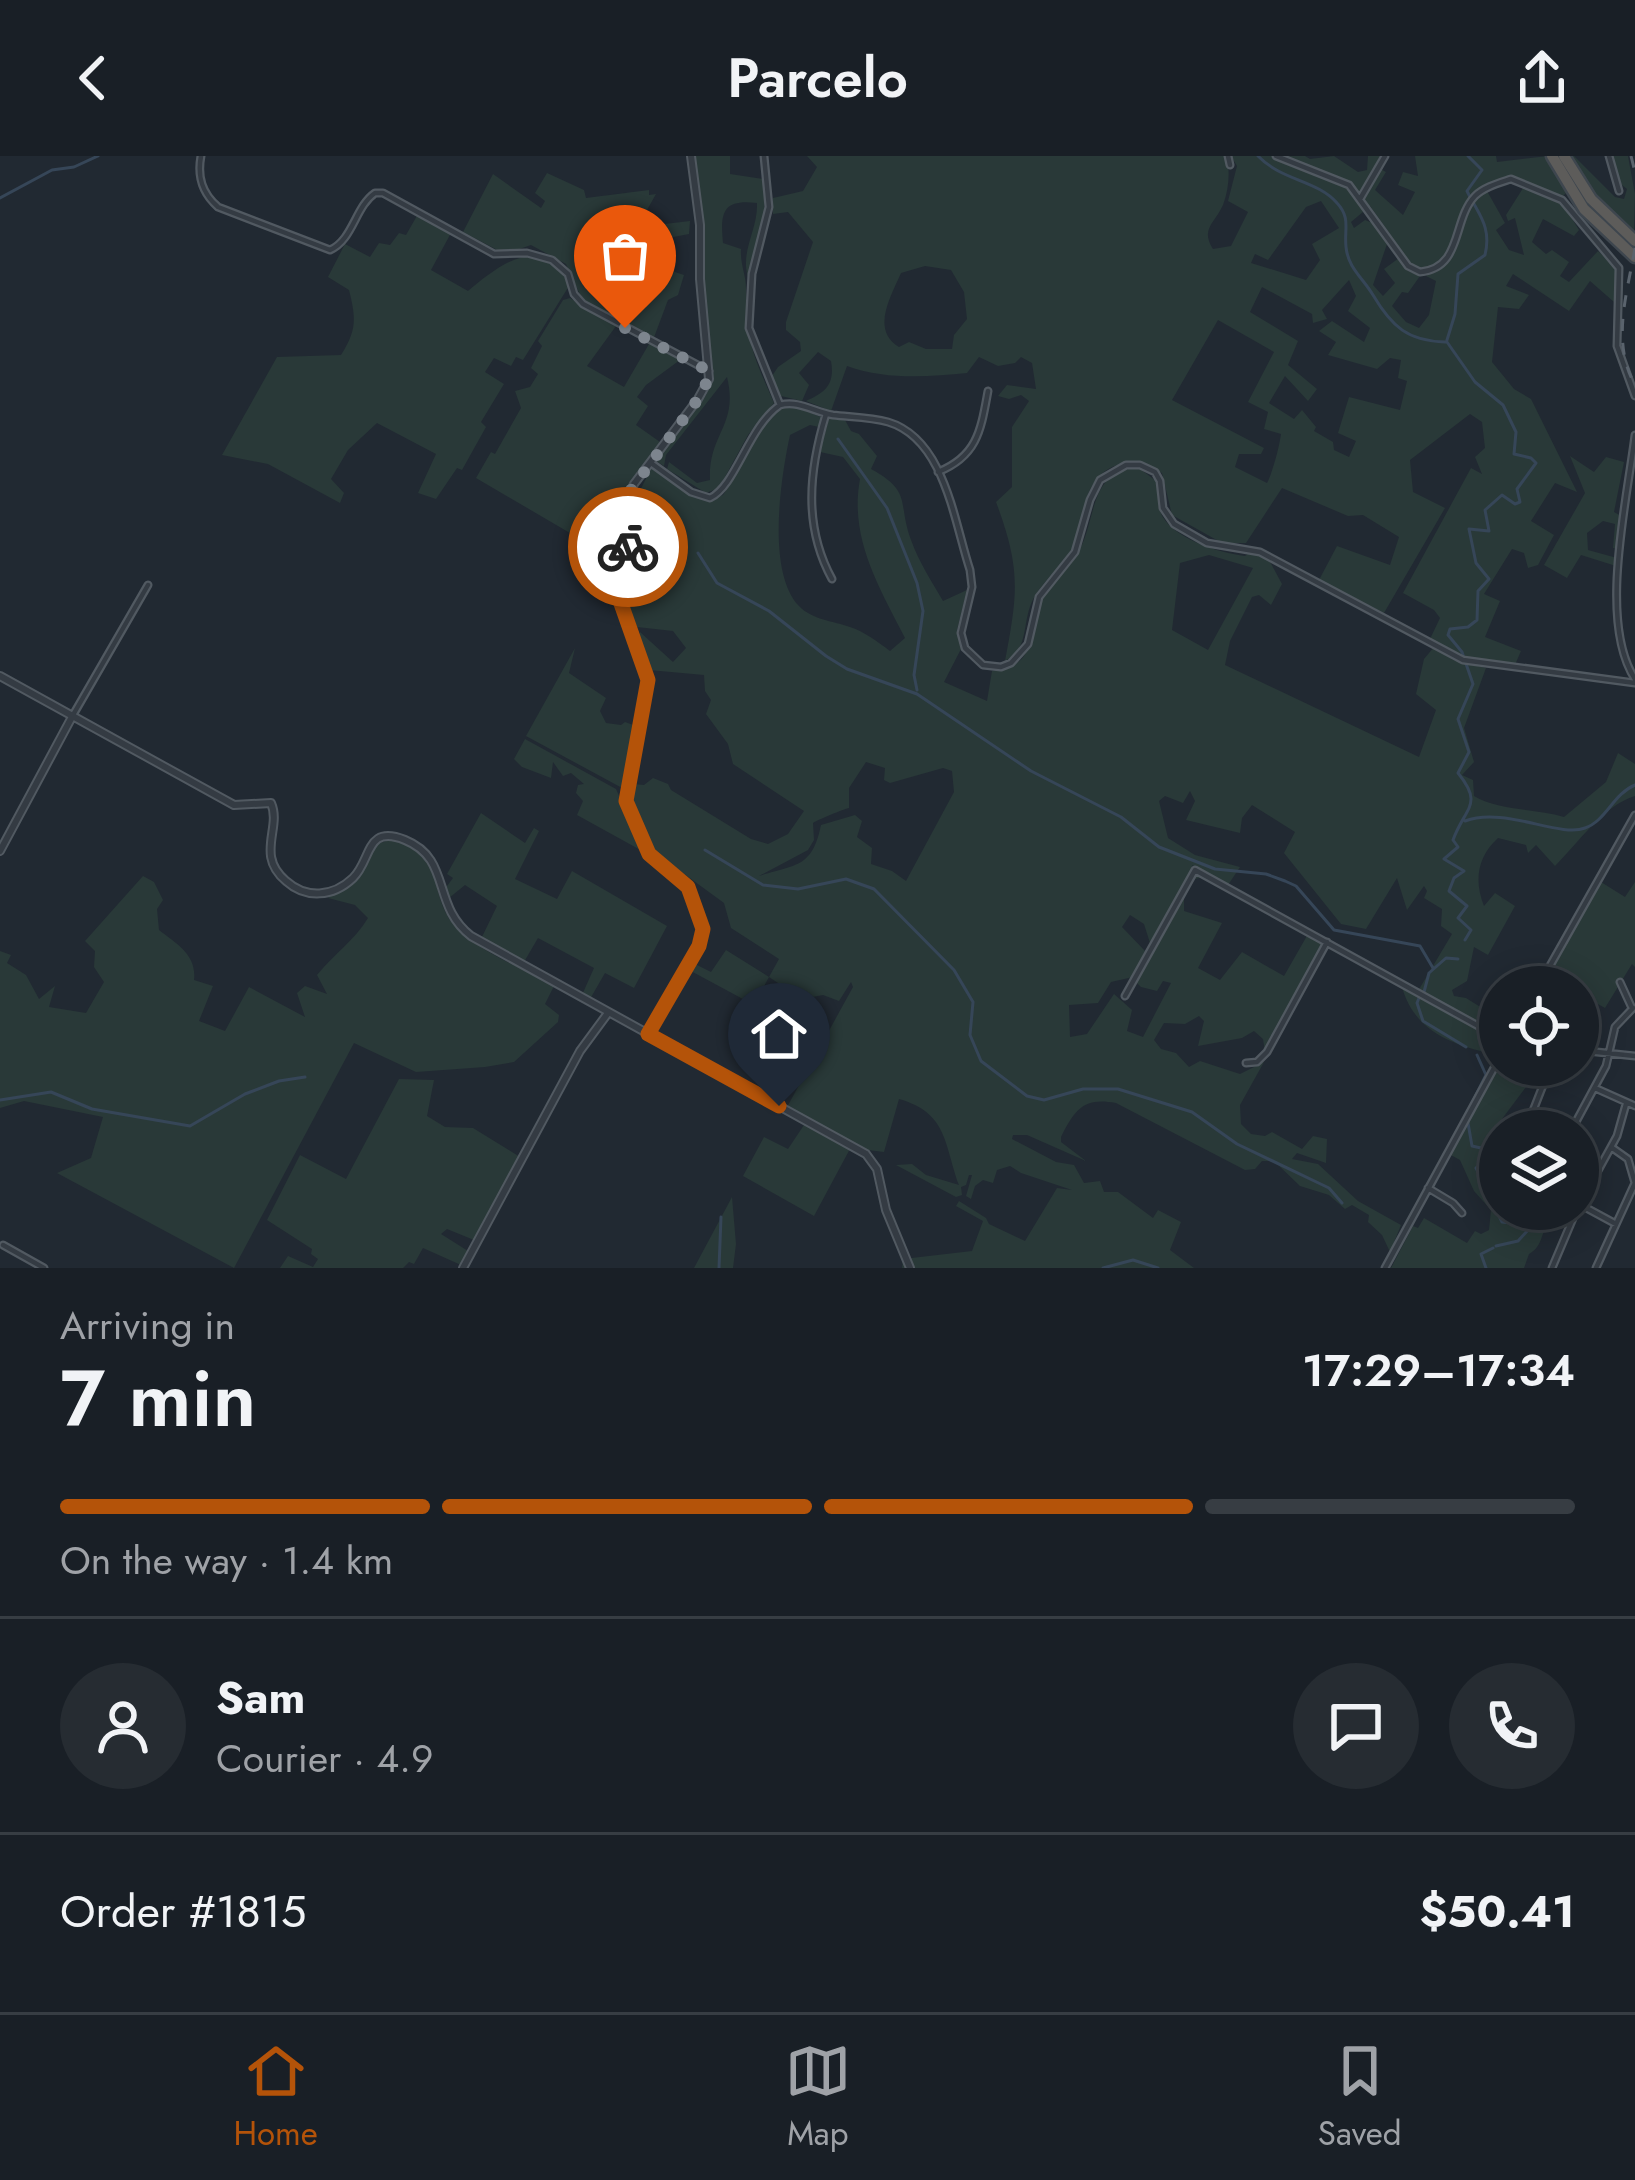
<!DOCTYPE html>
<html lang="en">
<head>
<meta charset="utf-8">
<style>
  :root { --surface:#191f26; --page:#262c32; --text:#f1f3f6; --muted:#9fa2a7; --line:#373d43; --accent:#b45309 }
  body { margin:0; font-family:Jost,sans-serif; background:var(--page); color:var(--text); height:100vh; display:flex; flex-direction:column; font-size:45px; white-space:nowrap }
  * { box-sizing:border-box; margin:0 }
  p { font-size:39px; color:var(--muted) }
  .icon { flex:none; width:66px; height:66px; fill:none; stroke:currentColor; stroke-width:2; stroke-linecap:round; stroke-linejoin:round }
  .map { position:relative; height:1112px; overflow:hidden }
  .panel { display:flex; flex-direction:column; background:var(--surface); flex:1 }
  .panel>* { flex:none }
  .fabs { position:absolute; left:1479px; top:810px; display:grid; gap:24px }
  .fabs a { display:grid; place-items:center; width:120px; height:120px; border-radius:50%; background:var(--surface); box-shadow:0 6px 30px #0003,0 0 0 3px var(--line); font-size:60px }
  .pin { position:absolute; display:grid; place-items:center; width:102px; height:102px; color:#fff; margin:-123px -51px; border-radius:50% 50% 50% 0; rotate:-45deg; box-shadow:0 0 12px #0007 }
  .pin .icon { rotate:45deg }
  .courier { position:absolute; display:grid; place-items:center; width:120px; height:120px; margin:-60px; border:9px solid #b45309; border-radius:50%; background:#fff; color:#222; box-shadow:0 3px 15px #0007 }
  .head em { font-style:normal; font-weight:600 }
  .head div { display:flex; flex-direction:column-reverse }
  .head { display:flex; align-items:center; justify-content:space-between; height:204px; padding:0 60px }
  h1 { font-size:78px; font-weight:600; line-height:90px }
  .bar { display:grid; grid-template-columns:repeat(4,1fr); gap:18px 12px; align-content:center; height:144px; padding:0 60px }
  .bar i { height:15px; border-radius:9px; background:var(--line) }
  .bar .current { background:var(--accent) }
  .bar p { grid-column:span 4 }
  .line { display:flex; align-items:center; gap:30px; padding:0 60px; border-top:3px solid var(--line) }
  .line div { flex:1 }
  .round { display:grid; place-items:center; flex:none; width:126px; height:126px; border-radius:63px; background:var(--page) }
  header { display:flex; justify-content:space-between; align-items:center; height:156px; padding:0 60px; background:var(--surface); font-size:54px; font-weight:600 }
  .menu { display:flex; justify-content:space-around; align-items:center; height:168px; border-top:3px solid var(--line); background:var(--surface); font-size:33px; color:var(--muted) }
  .menu a { display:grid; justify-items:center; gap:6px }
  .menu .current { color:var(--accent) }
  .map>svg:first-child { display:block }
  .green { fill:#293938; fill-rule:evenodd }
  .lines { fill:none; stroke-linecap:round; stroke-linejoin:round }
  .stream { stroke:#364658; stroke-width:3 }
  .minor-casing { stroke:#515961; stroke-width:9 }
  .tertiary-casing { stroke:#515961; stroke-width:10 }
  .trunk-casing { stroke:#3e464e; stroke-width:15 }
  .minor { stroke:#343b43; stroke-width:4.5 }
  .tertiary { stroke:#343b43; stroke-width:6 }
  .trunk { stroke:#5d5c5a; stroke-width:10 }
  .rail { stroke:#5a636d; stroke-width:3; stroke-dasharray:12 12; stroke-linecap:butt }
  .done { stroke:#7d858e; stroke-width:12; stroke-dasharray:0 21.6 }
  .route { stroke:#b45309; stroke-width:15 }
</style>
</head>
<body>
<header><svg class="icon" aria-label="back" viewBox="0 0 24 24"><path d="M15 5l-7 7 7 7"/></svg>Parcelo<svg class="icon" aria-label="share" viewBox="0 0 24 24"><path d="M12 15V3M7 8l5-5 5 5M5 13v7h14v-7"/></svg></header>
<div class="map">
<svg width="1635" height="1112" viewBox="0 0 1635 1112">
  <rect width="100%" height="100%" fill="#212932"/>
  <path class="green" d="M694 0H730V18L763 23 765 61 748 121C740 95 758 74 757 47 723 43 720 56 723 87L741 93C740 108 746 119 746 132 747 188 752 196 774 247L748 279 719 332 706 337 667 313 669 306 697 327 710 324C708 277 739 270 727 221L666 299 664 310 656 305 706 239 712 224Z
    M807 0H1227C1230 17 1229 33 1223 49 1215 67 1200 73 1213 93L1231 90 1248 56 1228 45 1237 10 1231 0H1305L1310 3 1334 0 1358 16 1367 14 1368 0H1380L1375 10 1386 16 1375 34 1403 59 1415 36 1398 29 1403 16 1418 20 1415 0H1496L1497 6 1548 0 1566 37 1562 41 1512 19C1458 34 1474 56 1450 90 1445 99 1437 106 1430 113H1415L1370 50 1351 66 1354 72 1365 64 1375 68 1387 88 1373 129 1383 140 1395 127 1384 113 1399 102 1408 115 1420 120 1408 137 1402 136 1392 150 1406 166 1419 172 1429 159 1436 125 1426 120C1469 97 1454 55 1487 35L1505 67 1496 74 1509 94 1524 99 1515 62 1508 65 1506 59 1525 29 1561 45 1579 74 1574 80 1543 63 1532 86 1546 98 1552 94 1569 106 1560 120 1569 126 1598 95 1616 110 1614 146 1590 125 1569 155 1513 118 1506 130 1529 139 1519 153 1498 151 1492 206 1514 233 1531 243 1577 336 1555 327 1531 365 1554 379 1538 409 1528 412 1524 397 1512 393 1484 438 1500 445 1485 481 1521 495 1514 511 1477 506 1430 483 1440 462 1434 454 1403 437 1471 312 1482 318 1475 301 1485 292 1482 266 1470 258 1410 304 1413 336 1445 352 1384 457 1319 424 1337 390 1390 409 1399 381 1363 359 1348 360 1282 332 1246 387H1222L1172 359 1162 317C1133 298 1099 306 1087 341 1082 356 1081 372 1075 387 1064 410 1041 425 1031 448 1022 471 1029 492 1005 505 1018 436 1021 413 996 346L1012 331V271L1029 245 1021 239 1009 243 998 240 1007 229 1036 233 1032 207 1021 201 1015 207 998 210 979 201 967 217C927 221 886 224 847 210L831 255 806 245C826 236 835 228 831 205L818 196 799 217 809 229 802 245 781 240 772 220 778 211 801 195 800 186 786 174V166L813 86 788 56 773 58V42L803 35 817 11ZM1321 45 1339 72 1312 88 1320 104 1306 124 1251 107 1255 98 1268 104 1306 51ZM925 110 951 114 964 136 967 163 954 179 952 193H926L909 186 899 191C871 174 890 142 901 117ZM1349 124 1356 140 1348 155 1370 172 1364 186 1332 165 1319 175 1336 186 1328 199 1377 213 1390 202 1401 204 1398 222 1407 225 1400 254 1349 241 1338 277 1356 285 1349 301 1334 294 1333 286 1314 275 1316 271 1302 254 1294 263 1269 247 1285 220 1308 245 1317 233 1288 209 1298 185 1250 156 1262 131 1312 158 1313 167 1327 163 1322 154ZM1218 164 1274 196 1248 246 1268 256 1264 273 1281 278C1279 292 1273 315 1267 327L1235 311 1239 298H1261L1264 292 1172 244Z
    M1569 0H1574L1615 41 1624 43 1627 33 1618 26 1613 0H1628L1635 38 1634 79 1601 48Z
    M547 17 584 34 586 42 649 34V39L656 38 647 54 656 69 690 65 689 78 663 83 668 99 676 106 672 115 684 119 678 139 668 144 653 184 582 143 566 108 531 89 505 98 463 76 493 18 541 52 545 45 535 37Z
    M418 58 451 77 431 114 468 135C499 109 545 73 569 130L523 204 516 201 511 210 494 202 485 216 504 228 481 266 486 271 462 314 457 312 436 343 418 337 436 298 377 267 348 294 331 323 344 337 340 347 268 308 222 299 277 201 341 199C357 174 356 162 349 134L328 121 345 88 370 101 379 87 390 89 399 77 406 79Z
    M570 142 616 170 587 210 624 231 649 188 680 204 646 229 637 241 648 250 636 269 660 286 628 337 624 404 592 382 587 387 476 322 491 296 495 298 521 252 515 235 530 231 538 218 531 212 542 190 538 185 563 144Z
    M793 250 821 261 819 271 810 269 790 279C781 321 766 415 799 450 812 464 834 465 850 471 865 476 878 486 890 495L905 482C879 431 849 382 860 323L843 301 820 296 829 262 845 264 851 275 859 278 877 300 871 313C913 336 897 346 911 384 919 406 932 426 943 445L967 434 957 474 961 493 944 526 987 545 992 515C1040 510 1025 478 1040 447 1050 427 1069 414 1079 395 1097 362 1089 313 1139 312L1156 325C1159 335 1157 345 1160 355 1169 382 1220 397 1245 400L1252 395 1269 404 1282 428 1271 449 1259 439 1252 441 1230 485 1225 509 1419 601 1436 554 1416 538 1424 503 1434 491 1453 504 1486 512 1464 572 1474 606 1462 619 1473 624 1474 640C1498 655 1536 652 1564 661L1606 626 1618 597 1635 608V640C1604 649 1578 687 1555 710L1536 689 1528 697 1526 689 1498 682C1477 701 1474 725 1484 750L1495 737 1515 750 1488 799 1474 791 1467 825 1452 834 1454 840 1466 842 1490 857 1487 871 1418 835 1452 778 1441 770 1442 753 1424 742 1427 735 1424 730 1407 754 1397 722 1366 773 1341 768 1284 697 1295 676 1252 649 1242 662 1240 677 1186 664 1195 645 1190 635 1183 647 1165 640 1159 645 1168 682 1195 699 1240 711 1228 729 1192 709 1193 714 1150 787 1144 768 1130 759 1122 771 1145 795 1133 821 1111 826 1098 847 1069 849 1070 881 1087 878 1114 838 1132 854 1127 875 1143 881 1171 827 1163 825 1157 835 1141 831 1135 825 1194 717 1205 721 1194 723 1184 742V755L1222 767 1198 812 1220 824 1242 796 1284 820 1308 778 1325 787 1265 896 1263 883 1254 875 1242 882 1198 890 1204 865 1199 860 1185 868 1164 867 1154 884 1161 893 1176 897 1189 911 1200 905 1240 918 1264 906 1240 949 1241 968 1251 978 1265 980 1272 976 1302 993 1313 980 1327 983 1326 1007 1297 997 1292 1003 1318 1008 1358 1045 1401 1069 1390 1096 1382 1079 1368 1066 1369 1059 1352 1049 1345 1053 1329 1039 1300 1030 1274 1005H1262L1255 1013 1245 1014 1116 947C1084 941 1075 953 1061 981V986L1086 1005 1027 979H1013L1012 983 1056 1006 1074 1009 1084 1027 1100 1025 1104 1036H1118L1153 1062 1158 1054 1181 1066 1170 1094 1194 1112H902L903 1103 972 1095 983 1065 956 1050 959 1045 986 1062 989 1068 1025 1085 1057 1032 1072 1034 1021 1017 1010 1010 997 1014 993 1027 983 1024 975 1030 971 1043 966 1040 972 1019H969L966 1029 961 1031 962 1039 956 1041 896 1009 912 1008 926 1019 959 1029C944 988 948 957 899 943L884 996 868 994 787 951 853 831 851 826 839 845 823 839 802 843 769 821 754 849 689 814 693 807 711 816 726 794 769 821 779 803 731 772 724 747 650 693 632 652 633 628 644 629 653 622 668 628 671 634 751 683 768 688 788 678 804 655 733 608 728 588 706 558 711 544 705 535 704 519 649 514 639 484 640 476 673 506 686 492 673 475 637 471C617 444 623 425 634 396L651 407 662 406 665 399 653 384 643 391 632 386 634 346 652 311C673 327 695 353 723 339 744 312 753 255 793 250ZM1209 399 1253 412 1208 494 1172 474 1180 407ZM866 606 885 612 884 624 890 627 943 612 952 615 954 636 906 725 892 715 871 708 872 692 857 681 862 665 855 659 821 669C812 712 797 708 759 720L808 694 814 684 813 667C817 664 844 653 849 652V632Z
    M1570 300 1594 316 1606 301 1624 306 1614 356 1623 361 1619 393 1613 392 1615 368 1603 365 1587 377 1588 394 1617 402 1616 410 1581 399 1567 422 1544 409 1585 337Z
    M575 492 569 517 606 542 600 555 606 567 621 569 625 566 636 570 624 633 526 580Z
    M525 583 616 633 644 696 577 659 583 645 576 637 578 629 584 628 571 617 563 620 553 606 551 622 522 611 514 603Z
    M481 657 525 687 534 672 539 675 515 723 557 743 572 715 667 770 634 832 605 817 590 843 582 839 594 812 538 782 524 806 481 783 497 750 465 729 449 742 444 734 453 722 447 718Z
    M393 683C454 703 422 741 462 777 487 799 524 813 554 830L545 848 559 859 558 866 514 906 485 911 416 916 354 887 234 1112 57 1017 91 1002 103 961 24 945 0 952V795L11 799 7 807 26 819 39 843 55 830 49 851 86 857 104 826 94 811 95 795 85 785 143 720 154 726 163 744 157 753 159 774C177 788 197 799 194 824L213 830 199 865 225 875 249 831 305 861 297 837 305 830 327 838 317 819C334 798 354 785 368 762L355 749 328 742 357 722 374 689Z
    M1601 726 1625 741 1635 726V811L1632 808 1605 852 1578 837V831H1567L1548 821Z
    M1402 831 1500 884 1496 899C1454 889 1415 877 1402 831Z
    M1500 907 1527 909 1542 917 1538 925 1532 923 1502 963 1505 975H1500V1053H1539L1541 1068 1546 1071C1540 1083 1541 1091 1529 1098L1524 1112H1391L1413 1070 1418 1072 1424 1062 1467 1087 1475 1075 1481 1078 1489 1074 1491 1054 1474 1035 1460 1004 1449 998Z
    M399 923 434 924 427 960 445 971 473 972 520 1001 474 1084 447 1073 441 1078 468 1095 461 1109 423 1092 414 1108 409 1106 403 1112H280L288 1100 313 1111 318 1103 311 1098 312 1093 267 1064 300 999 346 1023Z
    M806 966 851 991 814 1060 743 1020 764 981 788 993Z
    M732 1041 736 1088 733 1112H694Z"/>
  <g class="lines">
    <path class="stream" d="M1258 0C1282 25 1317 24 1337 47 1351 62 1344 73 1346 91 1348 112 1363 122 1373 139 1392 171 1408 185 1445 186
      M0 42 52 14 74 11 98 0
      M1447 184 1455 158 1458 118 1485 99C1492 70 1478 58 1467 35L1482 14 1468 0
      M1447 186 1475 226 1503 249 1516 276 1514 298 1531 302 1536 307 1517 333 1520 346 1515 348 1502 339 1485 354 1489 375 1469 373 1476 407 1489 423 1478 435 1477 464 1468 471 1450 473 1448 479 1462 496 1473 528 1458 563 1469 596 1458 617C1484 649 1465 651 1453 684L1458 691 1444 703 1464 715 1454 722 1449 735 1467 750 1458 762 1471 774 1465 784
      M838 283 887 352 917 427 923 455 914 519 917 534
      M698 397 717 427 769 455 826 500 847 513 917 538 1031 615 1121 661 1159 691 1215 713 1266 718 1285 725 1296 730 1334 774 1420 790 1433 812
      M1465 665C1504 650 1559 682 1585 672 1606 665 1613 638 1635 629
      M705 694 763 729 798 733 846 723 874 733 954 814 973 846 970 879 981 905 1027 940 1044 944 1083 933H1118L1192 956 1237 988 1329 1032 1342 1047
      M1424 836 1429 817 1446 802 1458 803
      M1419 842 1417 847 1423 865 1466 891
      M0 944 51 936 92 953 190 970 245 938 279 925 305 921
      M1464 963 1486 919 1477 899
      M1468 967 1472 990 1481 992 1492 984 1500 988
      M1500 994 1476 1012 1489 1036H1500
      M1496 1090 1518 1085 1529 1073 1527 1069 1502 1066 1500 1062 1506 1053
      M719 1112 721 1061
      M1103 1112 1133 1104 1158 1112
      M1486 1112 1481 1098 1493 1092"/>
    <g class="minor-casing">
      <path id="minor" d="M201 0C197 21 202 37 218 51L330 94C353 84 355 51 375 37H383L494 98 527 97 552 104 568 118 574 138 583 148 709 215
        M764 0 769 51 752 118 749 172 780 249
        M1228 0 1230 9
        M1276 0 1349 29 1408 110 1420 116C1463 112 1452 64 1475 40 1484 31 1499 27 1511 23L1562 44 1619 112 1617 190 1635 240
        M1609 0 1619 35
        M1360 43 1385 0
        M826 258C809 314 803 370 832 423
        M1635 279C1627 345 1598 466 1635 523
        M651 307 691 336 710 342C736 330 748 271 780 249 799 244 814 256 833 259 851 261 871 261 888 266 945 283 954 366 970 414L972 431 961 477 965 492 983 509 1001 511 1011 507 1028 488 1039 441 1075 396 1090 344 1100 324 1126 309H1140L1155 316 1160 325 1163 352 1174 368 1207 387 1260 396 1463 504 1635 527
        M938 316C978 300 981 273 988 235
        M73 559 148 429
        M1620 826 1631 850
        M1538 831 1635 659
        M1125 840 1195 714 1500 882
        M1578 894 1635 900
        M1246 907 1257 906 1267 896 1327 786
        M1595 932 1635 950
        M1525 975 1551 909
        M1571 975 1606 910 1615 871 1633 852
        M1611 991 1628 1003 1635 1027
        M1428 1032 1453 1047 1462 1057
        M1579 1048 1616 1068
        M1578 1051 1617 980 1626 948
        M3 1089 44 1112
        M1385 1112 1500 901
        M1552 1112 1577 1053
        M1596 1112 1635 1027"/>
    </g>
    <g class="tertiary-casing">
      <path id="tertiary" d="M0 520 234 649 271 647C282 672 255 699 286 725 306 743 333 741 353 722 372 704 365 668 405 684 452 703 431 749 471 780L866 998 877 1013 886 1054 910 1112
        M0 695 73 559
        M648 878 699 790 703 773 688 731 649 698 628 654 627 636 648 524 618 439 629 385 627 345 634 328 698 243 709 223 700 123V69L691 0
        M463 1112 580 895 608 857"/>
    </g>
    <g class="trunk-casing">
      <path id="trunk" d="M1552 0 1584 53 1635 101
        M1564 0 1591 43 1635 85"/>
    </g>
    <use href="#minor" class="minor"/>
    <use href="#tertiary" class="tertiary"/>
    <use href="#trunk" class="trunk"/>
    <path class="rail" d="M1631 0 1635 16
      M1635 92C1627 138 1611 186 1635 229"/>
  </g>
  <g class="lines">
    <path class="done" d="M625 172 709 215 704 235 628 338V391"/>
    <path class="route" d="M628 391 618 439 648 524 626 645 649 698 688 731 703 773 699 790 648 878 779 950"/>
  </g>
</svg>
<div class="fabs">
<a><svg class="icon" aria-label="locate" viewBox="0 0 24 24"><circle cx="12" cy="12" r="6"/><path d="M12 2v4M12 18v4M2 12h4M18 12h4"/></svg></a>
<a><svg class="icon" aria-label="layers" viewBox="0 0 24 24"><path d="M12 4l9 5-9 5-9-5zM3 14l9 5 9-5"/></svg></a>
</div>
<div class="pin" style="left:625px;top:172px;background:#ea580c"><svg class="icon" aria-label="bag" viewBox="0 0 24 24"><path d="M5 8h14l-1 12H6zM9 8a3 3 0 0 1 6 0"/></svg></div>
<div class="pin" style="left:779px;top:950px;background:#1f2937"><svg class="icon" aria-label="home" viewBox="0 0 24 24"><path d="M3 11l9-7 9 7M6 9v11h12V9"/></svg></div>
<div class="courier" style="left:628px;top:391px"><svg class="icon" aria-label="bike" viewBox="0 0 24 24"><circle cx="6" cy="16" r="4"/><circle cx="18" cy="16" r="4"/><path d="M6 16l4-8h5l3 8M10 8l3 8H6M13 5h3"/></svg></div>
</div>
<section class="panel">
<div class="head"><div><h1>7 min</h1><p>Arriving in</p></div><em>17:29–17:34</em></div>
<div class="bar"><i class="current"></i><i class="current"></i><i class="current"></i><i></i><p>On the way · 1.4 km</p></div>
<div class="line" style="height:216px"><a class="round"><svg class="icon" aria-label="person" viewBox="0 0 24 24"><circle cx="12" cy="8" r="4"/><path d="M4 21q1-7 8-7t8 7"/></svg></a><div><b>Sam</b><p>Courier · 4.9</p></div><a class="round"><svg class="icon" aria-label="chat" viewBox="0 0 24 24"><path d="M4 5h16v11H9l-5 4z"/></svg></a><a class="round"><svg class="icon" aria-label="phone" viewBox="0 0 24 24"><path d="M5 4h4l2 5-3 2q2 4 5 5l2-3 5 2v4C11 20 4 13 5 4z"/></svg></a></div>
<div class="line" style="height:156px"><div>Order #1815</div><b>$50.41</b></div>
</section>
<nav class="menu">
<a class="current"><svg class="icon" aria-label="home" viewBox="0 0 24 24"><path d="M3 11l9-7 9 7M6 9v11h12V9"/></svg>Home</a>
<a><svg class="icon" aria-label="map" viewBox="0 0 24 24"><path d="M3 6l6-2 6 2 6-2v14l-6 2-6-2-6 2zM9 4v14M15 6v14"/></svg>Map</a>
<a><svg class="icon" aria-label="saved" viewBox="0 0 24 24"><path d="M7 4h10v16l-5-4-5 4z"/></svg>Saved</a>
</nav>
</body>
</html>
